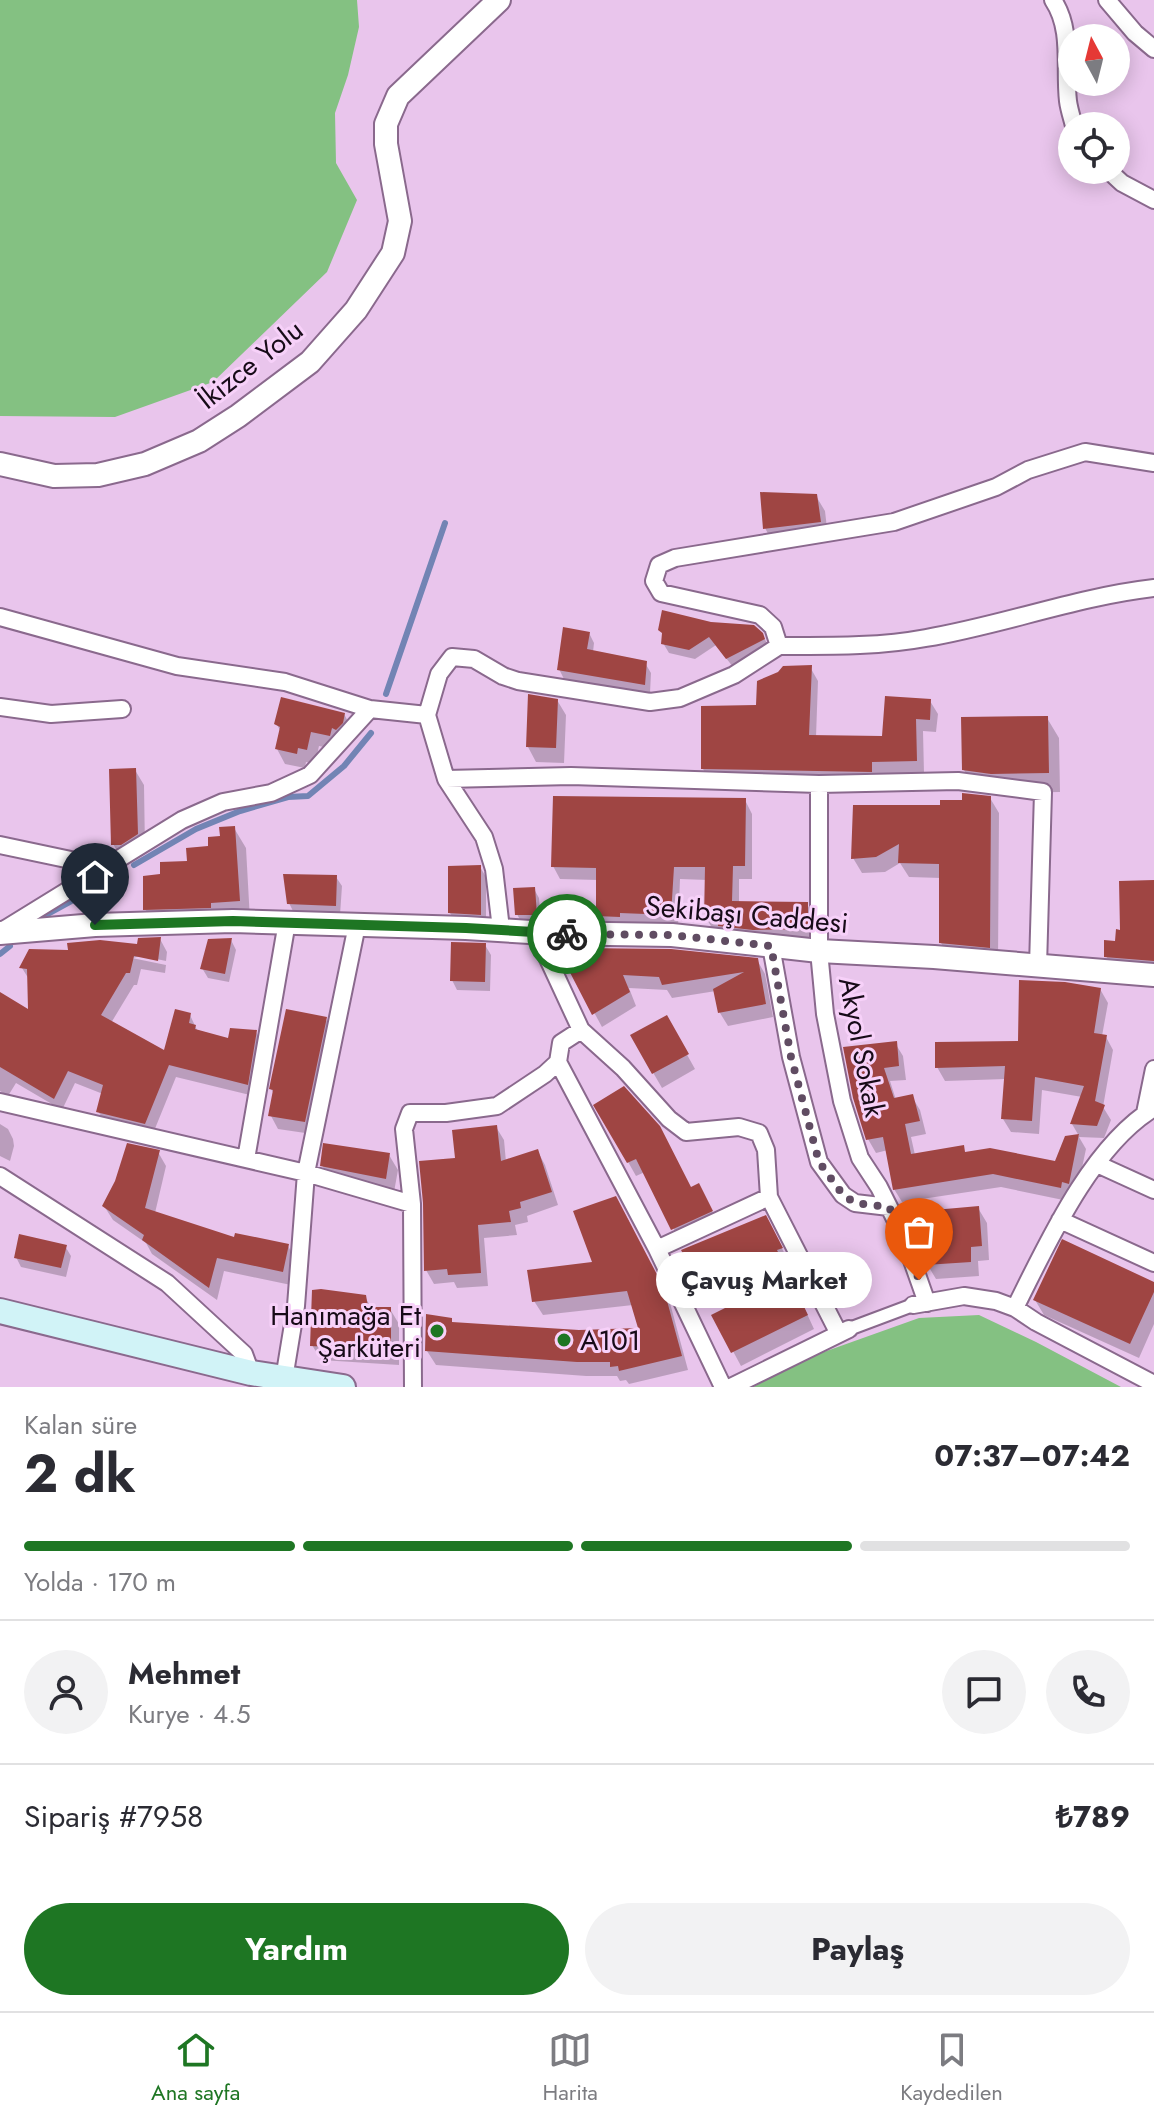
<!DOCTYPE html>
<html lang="tr">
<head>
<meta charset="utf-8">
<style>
  :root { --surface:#fff; --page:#f2f2f3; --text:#2b2b33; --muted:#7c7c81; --line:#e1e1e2; --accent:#1e7623 }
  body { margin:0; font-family:Jost,sans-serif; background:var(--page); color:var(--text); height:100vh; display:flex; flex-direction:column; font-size:30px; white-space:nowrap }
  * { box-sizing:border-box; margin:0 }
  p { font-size:26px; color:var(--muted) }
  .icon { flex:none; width:44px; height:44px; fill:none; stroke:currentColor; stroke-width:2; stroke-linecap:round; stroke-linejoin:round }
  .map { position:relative; height:1387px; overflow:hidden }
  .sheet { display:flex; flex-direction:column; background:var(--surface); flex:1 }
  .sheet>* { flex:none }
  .needle { width:52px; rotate:353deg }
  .fabs { position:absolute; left:1058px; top:24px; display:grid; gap:16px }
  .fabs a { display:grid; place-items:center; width:72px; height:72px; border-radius:50%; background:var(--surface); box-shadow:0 4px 20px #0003; font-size:40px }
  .pin { position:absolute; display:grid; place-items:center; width:68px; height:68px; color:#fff; margin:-82px -34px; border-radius:50% 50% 50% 0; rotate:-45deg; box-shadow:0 0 8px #0007 }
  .pin .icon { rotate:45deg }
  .courier { position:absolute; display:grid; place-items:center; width:80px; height:80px; margin:-40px; border:6px solid #1e7623; border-radius:50%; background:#fff; color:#222; box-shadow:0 2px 10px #0007 }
  .bubble { position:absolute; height:56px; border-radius:28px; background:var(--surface); box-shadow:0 4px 20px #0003; font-size:26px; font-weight:700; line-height:56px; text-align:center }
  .head em { font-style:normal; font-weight:700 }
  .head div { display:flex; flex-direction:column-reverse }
  .head { display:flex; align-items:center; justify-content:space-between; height:136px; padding:0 24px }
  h1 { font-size:52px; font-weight:700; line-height:60px }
  .bar { display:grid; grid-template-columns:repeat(4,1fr); gap:12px 8px; align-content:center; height:96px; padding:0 24px }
  .bar i { height:10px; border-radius:6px; background:var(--line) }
  .bar .active { background:var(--accent) }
  .bar p { grid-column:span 4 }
  .line { display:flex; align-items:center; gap:20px; padding:0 24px; border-top:2px solid var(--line) }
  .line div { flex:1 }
  .round { display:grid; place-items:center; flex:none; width:84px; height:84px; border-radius:42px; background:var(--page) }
  .primary-button { display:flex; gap:16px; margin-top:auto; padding:16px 24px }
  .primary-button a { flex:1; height:92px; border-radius:48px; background:var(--accent); color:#fff; font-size:32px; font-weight:700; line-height:92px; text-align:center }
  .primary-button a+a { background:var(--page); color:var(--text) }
  .dock { display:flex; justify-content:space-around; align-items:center; height:112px; border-top:2px solid var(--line); background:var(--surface); font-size:22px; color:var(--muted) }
  .dock a { display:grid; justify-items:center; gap:4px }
  .dock .active { color:var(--accent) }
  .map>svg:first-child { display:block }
  .green { fill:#84c182 }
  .shadow { fill:#0003 }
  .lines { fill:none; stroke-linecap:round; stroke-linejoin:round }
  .stream { stroke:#7284b4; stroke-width:6 }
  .building { fill:#9f4543 }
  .pedestrian-casing { stroke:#8a698d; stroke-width:16 }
  .minor-casing { stroke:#8a698d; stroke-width:20 }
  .tertiary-casing { stroke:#8a698d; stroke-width:26 }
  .secondary-casing { stroke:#8a698d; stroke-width:28 }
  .pedestrian { stroke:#fff; stroke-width:12 }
  .minor { stroke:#fff; stroke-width:16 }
  .tertiary { stroke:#fff; stroke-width:22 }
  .secondary { stroke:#d1f3f7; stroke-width:24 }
  .done { stroke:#604c62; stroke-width:8; stroke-dasharray:0 14.4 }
  .route { stroke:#1e7623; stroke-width:10 }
  .poi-dot { fill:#1e7623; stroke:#f7d1f9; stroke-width:3 }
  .labels { text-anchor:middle; stroke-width:6; stroke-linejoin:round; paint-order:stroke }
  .street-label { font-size:28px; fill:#170b18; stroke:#f7d1f9 }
  .poi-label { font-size:28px; fill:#170b18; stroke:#f7d1f9; text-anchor:end }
</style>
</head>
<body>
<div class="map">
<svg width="1154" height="1387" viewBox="0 0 1154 1387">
  <rect width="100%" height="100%" fill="#e9c5ec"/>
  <path class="green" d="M0 0H357L359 27 348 75 335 113 336 163 357 200 327 272 213 382 115 417 0 416Z
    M979 1315 1036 1342 1121 1387H753L807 1358 919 1318Z"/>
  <path class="shadow" d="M816 496 825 511 828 537 773 543 765 528Z
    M589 633 594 643 593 652 645 663 651 673 650 693 564 679 559 669Z
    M762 634 768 645 733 667 716 645 695 659 669 653 663 643 664 635Z
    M810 667 818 681 816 737 884 738 930 701 938 714 936 732 923 731 924 773 711 782 703 769 758 707Z
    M557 700 566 715 564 763 536 762 528 747Z
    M344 714 352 729 338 750 319 746 315 764 306 762 305 768 285 764 277 749 281 732 276 723Z
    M1047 718 1059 738 1060 792 1004 793 975 790 964 770Z
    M135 770 144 785 145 850 122 859 113 844Z
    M990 798 999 813 998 962 950 958 941 943V878L909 877 900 863 885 872 862 873 853 858 942 807Z
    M745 800 752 814V879H739V903L807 904 814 917V942L714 931 706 918 707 880 680 879 678 927 605 929 598 916V880L560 879 553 866Z
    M234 828 246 848 250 920 157 929 145 909 162 876 211 848Z
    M480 867 486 877V924L456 922 450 913Z
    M336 877 342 886 340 915 294 913 289 903Z
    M1154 882V973L1113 969 1106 956 1117 943Z
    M534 889 539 898 541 924H522L517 914Z
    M160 939 167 952 166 961 142 956 132 958 166 965 165 973 141 969 137 985H134L111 1023 166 1053 190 1015 197 1030 229 1040 256 1032 263 1045 254 1096 176 1077 152 1136 106 1124 98 1111 103 1094 75 1083 62 1110 16 1083 8 1096 0 1091V994L30 1013V981L22 968 70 952 139 946Z
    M231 940 236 950 229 982 208 978 202 968Z
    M485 945 491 955 490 991 457 990 452 980Z
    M565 959 757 960 765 974 773 1017 728 1026 720 1013 716 991 672 998 667 990 629 988 636 1006 602 1027Z
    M1100 989 1108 1003 1102 1036 1106 1037 1113 1050 1103 1107 1111 1120 1104 1138 1079 1137 1086 1149 1076 1196 1068 1201 1001 1187 902 1202 894 1189 888 1150 876 1153 868 1139 855 1098 895 1043 903 1056 906 1080 890 1081 896 1100 912 1097 920 1110 926 1134 911 1137 915 1155 962 1147 966 1154 1056 1164 1066 1138 1079 1136 1072 1124 1082 1097 1042 1090 1039 1134 1011 1132 1003 1119 1006 1079 945 1081 937 1067 1020 1043Z
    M666 1017 695 1069 662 1088 632 1036Z
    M325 1018 333 1031 312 1134 278 1129 271 1116 274 1094 271 1089Z
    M596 1105 691 1189 706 1199 719 1225 681 1243 645 1172 636 1176Z
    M0 1124 8 1129 13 1139 14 1146 10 1161 0 1156Z
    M496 1127 504 1140 506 1162 538 1152 545 1165 558 1205 527 1216 528 1222 515 1225 517 1235 484 1238 488 1286 457 1288 454 1282 434 1284 426 1270 457 1160Z
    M158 1152 166 1166 155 1213 236 1239 288 1246 296 1260 291 1285 224 1271 217 1300 152 1254 146 1243 113 1220 104 1206Z
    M389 1155 398 1170 394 1192 330 1180 322 1165Z
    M978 1208 987 1223 989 1260 978 1261 979 1276 936 1279 927 1264 925 1250 917 1236Z
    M624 1212 670 1303 688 1370 629 1384 626 1380 620 1381 617 1376H586L436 1365 427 1351 453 1324 579 1332 640 1329 633 1305 543 1315 534 1301 595 1263Z
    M773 1231 789 1262 784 1264 814 1329 741 1366 714 1316 752 1297 748 1282 710 1300 702 1287Z
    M65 1246 71 1256 66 1277 21 1267 16 1257Z
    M1154 1284V1324L1139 1358 1044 1315 1035 1300Z
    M365 1297 372 1309H390L399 1324V1365L321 1360 312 1345Z"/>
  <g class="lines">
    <path class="stream" d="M386 694 445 523
      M134 865 196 829 240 811 288 797 308 796 344 766 371 733
      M42 917 95 888
      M0 954 10 946"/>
  </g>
  <path class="building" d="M760 492 817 494 821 522 763 529Z
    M662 610 711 622 754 625 763 633 765 639 726 659 709 637 689 650 661 644 662 633 658 630Z
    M563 627 590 632 587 649 647 661 645 685 557 670Z
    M812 665 809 735 882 736 885 696 931 699 930 720 916 719 917 761 872 762V772L701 769V706L756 705 757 681 778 672 783 666Z
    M528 694 558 699 556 748 526 747Z
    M281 697 345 713 343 723 336 730 332 728 330 736 311 732 307 750 298 748 297 754 275 749 280 727 274 724Z
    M1048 716 1049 773 991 774 962 770 961 717Z
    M136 768 138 834 121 845H111L109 769Z
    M962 793 991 796 990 948 939 943V864L898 863 899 844 876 857 851 859 853 805H940V800H962Z
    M553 796 746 798 745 866H733L732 901 808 902V929L753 930 718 926V919H704L705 867H674L671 915 620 913V917L596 916V868L551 867Z
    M235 826 240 901 211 903V908L143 910V876L160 874V862L187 861 186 848 208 846V837L220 836 219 827Z
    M481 865V915L448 913V866Z
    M283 874 337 875 336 906 287 904Z
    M1154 880V961L1104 957V940L1115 941 1116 929 1120 930 1119 881Z
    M535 887 537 915H515L513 888Z
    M161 937 158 961 134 956 130 973H126L101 1015 164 1050 175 1009 191 1013 189 1023 196 1025 195 1029 228 1038 230 1028 257 1030 248 1085 169 1065 145 1124 96 1112 103 1085 68 1071 54 1099 0 1067V992L28 1009 27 969 19 968 29 949 68 950 67 943 100 940 137 944 138 938Z
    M232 938 225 974 200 969 208 939Z
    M451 942 486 943 485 982 450 981Z
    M577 948 671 949 758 958 766 1004 718 1013 713 989 744 972 662 985 659 977 623 975 630 992 592 1015 563 959Z
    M1019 980 1065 982 1101 988 1094 1033 1107 1035 1095 1101 1105 1105 1097 1126 1070 1124 1084 1086 1035 1077 1032 1121 1001 1119 1005 1066 935 1068V1042L1018 1041Z
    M286 1009 327 1017 305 1122 268 1116 273 1090 269 1089Z
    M667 1015 689 1054 652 1074 630 1035Z
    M897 1041 899 1066 884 1068 894 1098 913 1094 920 1121 905 1124 911 1154 964 1145 965 1152 990 1148 1055 1161 1065 1136 1079 1134 1069 1184 1062 1182 1061 1188 993 1174 893 1190 883 1137 866 1140 853 1098 843 1047Z
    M624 1086 660 1126 691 1187 699 1183 713 1211 671 1230 636 1159 627 1163 593 1105Z
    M497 1125 501 1161 538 1149 552 1192 520 1202 521 1208 509 1211 511 1222 478 1225 481 1273 448 1275 447 1269 424 1271 423 1203 419 1161 455 1158 452 1130Z
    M127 1143 160 1150 145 1208 234 1237 235 1233 289 1244 283 1272 217 1258 209 1288 142 1240 144 1235 102 1206 115 1181Z
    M323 1143 390 1153 386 1179 320 1166Z
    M616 1196 663 1286 682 1356 619 1371 618 1366 610 1367V1362H577L425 1351 426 1314 452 1318V1322L579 1330 638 1328 627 1291 532 1302 527 1270 592 1262 573 1211Z
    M979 1206 982 1246 971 1247V1262L925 1265 922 1238 915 1237 914 1218 934 1216V1210Z
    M766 1215 783 1248 777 1250 808 1315 731 1353 711 1315 749 1296 742 1267 701 1288 681 1250Z
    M19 1234 67 1245 61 1268 14 1258Z
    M1062 1239 1154 1282V1292L1130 1344 1033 1300Z
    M321 1289 366 1295 368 1307H391V1350L310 1346 312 1290Z"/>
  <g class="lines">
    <g class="pedestrian-casing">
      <path id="pedestrian" d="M849 1329 913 1305"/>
    </g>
    <g class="minor-casing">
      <path id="minor" d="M1053 0C1073 30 1064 67 1068 101 1069 109 1072 118 1074 126
        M1107 0 1135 33 1154 49
        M1108 170 1122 183 1154 200
        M0 617 177 666 285 682 370 709
        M779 646C828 646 878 647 926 638 1003 625 1076 597 1154 588
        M0 707 51 714 122 709
        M446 779 571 776 819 784 958 781 1043 792 1038 966
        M819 784V951L825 1014 842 1101 860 1158 879 1187 903 1235 927 1303
        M0 845 85 863 103 871
        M501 929 494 869 484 837 446 779 427 715 439 674 452 657 474 659 503 676 518 681 650 702 680 698 734 675 779 646 773 627 760 615 661 593 654 581 659 565 675 558 894 522 996 487 1028 470 1085 452 1154 463
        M2 931 182 820 223 802 271 793 310 775 370 709 427 715
        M536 933 581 1030 623 1068 669 1119 686 1132 739 1127 759 1133 766 1150 769 1197 839 1334
        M771 946 791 1057 819 1162 843 1195 855 1203 889 1207
        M558 1062 657 1249 723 1387
        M0 1102 306 1173 412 1204
        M1145 1113 1154 1069
        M246 1159 287 922
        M1097 1164 1154 1190
        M0 1176 167 1283 244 1354 251 1373
        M1060 1220 1154 1263
        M657 1249 769 1197
        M913 1305 964 1296 996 1301 1015 1308 1036 1322 1154 1384
        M1015 1308C1047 1244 1091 1146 1154 1108
        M283 1385 296 1306 306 1173 357 925
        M413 1387 412 1204 404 1129 410 1113H446L497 1106 545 1074 558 1062 561 1043 581 1030
        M731 1387 849 1329"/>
    </g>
    <g class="tertiary-casing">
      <path id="tertiary" d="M0 464 54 476 98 475 145 464 199 441 238 416 310 362 356 310 393 253 400 221 386 144V124L398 96 499 0
        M0 933 95 925 233 921 466 928 546 933 672 935 819 951 934 957 1154 975"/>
    </g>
    <g class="secondary-casing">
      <path id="secondary" d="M0 1311 251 1373 343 1387"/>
    </g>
    <use href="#pedestrian" class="pedestrian"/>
    <use href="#minor" class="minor"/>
    <use href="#tertiary" class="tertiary"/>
    <use href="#secondary" class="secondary"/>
  </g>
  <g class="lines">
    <path class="done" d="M567 934 672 935 771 946 791 1057 819 1162 843 1195 855 1203 889 1207 903 1235 919 1280"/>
    <path class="route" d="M95 925 233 921 466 928 567 934"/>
  </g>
  <g class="poi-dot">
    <circle cx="437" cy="1331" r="8"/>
    <circle cx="564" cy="1340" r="8"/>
  </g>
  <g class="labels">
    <g class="street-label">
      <text transform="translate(250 364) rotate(-38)" y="10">İkizce Yolu</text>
      <text transform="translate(747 914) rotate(5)" y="10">Sekibaşı Caddesi</text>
      <text transform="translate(862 1047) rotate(79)" y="10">Akyol Sokak</text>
    </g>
    <g class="poi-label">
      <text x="421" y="1325">Hanımağa Et<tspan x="421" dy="32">Şarküteri</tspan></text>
      <text x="580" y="1350" text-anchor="start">A101</text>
    </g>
  </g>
</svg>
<div class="fabs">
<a><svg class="needle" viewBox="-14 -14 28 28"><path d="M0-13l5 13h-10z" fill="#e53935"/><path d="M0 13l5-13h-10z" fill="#7c7c81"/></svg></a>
<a><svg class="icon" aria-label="locate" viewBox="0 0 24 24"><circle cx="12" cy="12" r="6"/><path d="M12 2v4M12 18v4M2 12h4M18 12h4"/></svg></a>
</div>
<div class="pin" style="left:919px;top:1280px;background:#ea580c"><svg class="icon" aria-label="bag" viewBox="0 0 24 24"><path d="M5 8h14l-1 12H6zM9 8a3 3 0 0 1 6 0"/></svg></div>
<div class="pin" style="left:95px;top:925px;background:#1f2937"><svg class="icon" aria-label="home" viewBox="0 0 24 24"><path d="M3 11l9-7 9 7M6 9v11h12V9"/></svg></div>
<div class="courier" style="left:567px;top:934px"><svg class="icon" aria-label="bike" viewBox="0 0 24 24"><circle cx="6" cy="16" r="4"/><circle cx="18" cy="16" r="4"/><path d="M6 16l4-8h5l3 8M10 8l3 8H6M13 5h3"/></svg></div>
<div class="bubble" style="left:656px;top:1252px;width:216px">Çavuş Market</div>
</div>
<section class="sheet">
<div class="head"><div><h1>2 dk</h1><p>Kalan süre</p></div><em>07:37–07:42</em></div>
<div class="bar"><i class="active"></i><i class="active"></i><i class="active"></i><i></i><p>Yolda · 170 m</p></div>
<div class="line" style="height:144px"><a class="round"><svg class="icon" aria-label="person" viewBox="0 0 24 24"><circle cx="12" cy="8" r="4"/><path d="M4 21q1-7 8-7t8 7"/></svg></a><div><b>Mehmet</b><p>Kurye · 4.5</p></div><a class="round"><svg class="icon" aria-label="chat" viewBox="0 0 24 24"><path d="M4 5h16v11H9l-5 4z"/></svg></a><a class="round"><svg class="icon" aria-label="phone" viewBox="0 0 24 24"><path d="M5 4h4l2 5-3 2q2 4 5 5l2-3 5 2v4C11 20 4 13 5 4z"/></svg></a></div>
<div class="line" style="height:104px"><div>Sipariş #7958</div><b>₺789</b></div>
<div class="primary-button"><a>Yardım</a><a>Paylaş</a></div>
</section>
<nav class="dock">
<a class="active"><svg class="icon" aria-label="home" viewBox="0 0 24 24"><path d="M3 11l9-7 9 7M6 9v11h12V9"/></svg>Ana sayfa</a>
<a><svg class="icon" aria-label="map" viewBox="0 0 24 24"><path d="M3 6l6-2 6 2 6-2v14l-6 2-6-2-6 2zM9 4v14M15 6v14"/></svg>Harita</a>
<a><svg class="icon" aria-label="saved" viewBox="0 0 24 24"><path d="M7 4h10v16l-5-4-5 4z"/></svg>Kaydedilen</a>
</nav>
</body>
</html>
